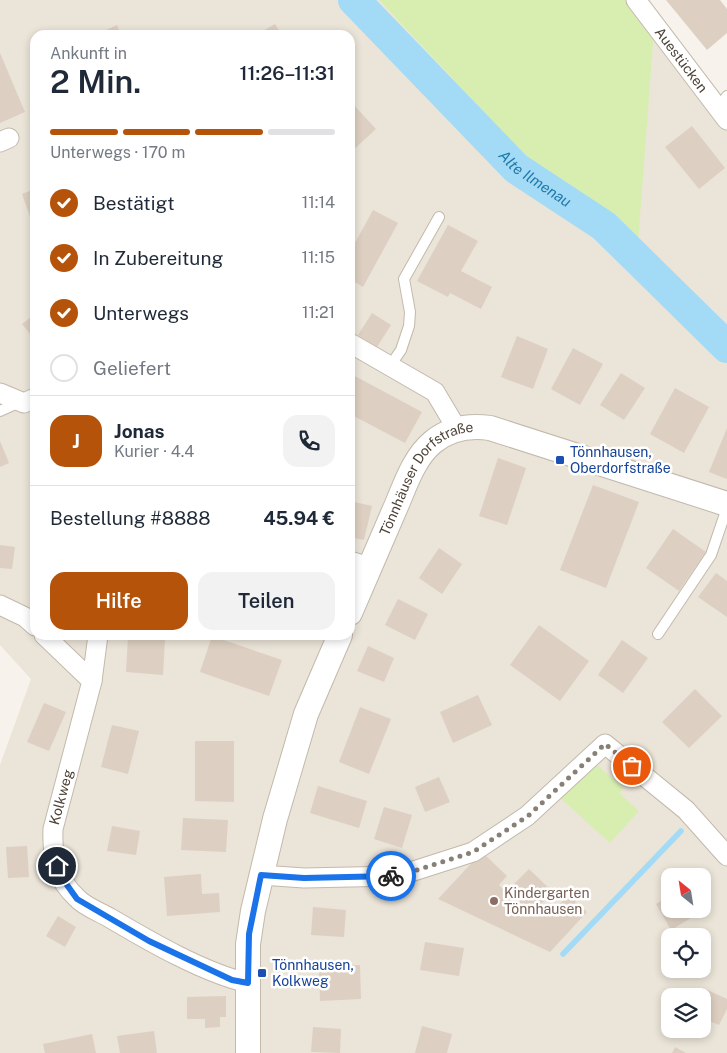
<!DOCTYPE html>
<html lang="de">
<head>
<meta charset="utf-8">
<style>
  :root { --surface:#fff; --page:#f2f2f3; --text:#1f2937; --muted:#747a83; --line:#e0e1e3; --accent:#b45309 }
  body { margin:0; font-family:"Public Sans",sans-serif; background:var(--page); color:var(--text); height:100vh; display:flex; flex-direction:column; font-size:19px; white-space:nowrap }
  * { box-sizing:border-box; margin:0 }
  p { font-size:16px; color:var(--muted) }
  .icon { flex:none; width:28px; height:28px; fill:none; stroke:currentColor; stroke-width:2; stroke-linecap:round; stroke-linejoin:round }
  .map { position:relative; flex:1; overflow:hidden }
  .details { position:absolute; left:30px; top:30px; width:325px; height:610px; display:flex; flex-direction:column; background:var(--surface); border-radius:15px; box-shadow:0 2px 8px #0003 }
  .details>* { flex:none }
  .needle { width:32px; rotate:330deg }
  .buttons { position:absolute; left:661px; top:868px; display:grid; gap:10px }
  .buttons a { display:grid; place-items:center; width:50px; height:50px; border-radius:10px; background:var(--surface); box-shadow:0 2px 8px #0003; font-size:25px }
  .pin { position:absolute; display:grid; place-items:center; width:42px; height:42px; color:#fff; margin:-21px; border:2px solid #fff; border-radius:50%; box-shadow:0 1px 5px #0007 }
  .courier { position:absolute; display:grid; place-items:center; width:50px; height:50px; margin:-25px; border:4px solid #1a73e8; border-radius:50%; background:#fff; color:#222; box-shadow:0 1px 6px #0007 }
  .headline em { font-style:normal; font-weight:600 }
  .headline div { display:flex; flex-direction:column-reverse }
  .headline { display:flex; align-items:center; justify-content:space-between; height:85px; padding:0 20px }
  h1 { font-size:32px; font-weight:600; line-height:38px }
  .bar { display:grid; grid-template-columns:repeat(4,1fr); gap:8px 5px; align-content:center; height:60px; padding:0 20px }
  .bar i { height:6px; border-radius:4px; background:var(--line) }
  .bar .current { background:var(--accent) }
  .bar p { grid-column:span 4 }
  .line { display:flex; align-items:center; gap:12px; padding:0 20px; border-top:1px solid var(--line) }
  .line div { flex:1 }
  .round { display:grid; place-items:center; flex:none; width:52px; height:52px; border-radius:15px; background:var(--page) }
  ol { padding:0 20px; list-style:none }
  li { display:flex; align-items:center; gap:15px; height:55px }
  li p { margin-inline-start:auto }
  li .icon { padding:5px; border-radius:50%; background:var(--accent); color:#fff; stroke-width:4 }
  li:last-child { color:var(--muted) }
  li i { width:28px; height:28px; border:2px solid var(--line); border-radius:50% }
  .cta { display:flex; gap:10px; margin-top:auto; padding:10px 20px }
  .cta a { flex:1; height:58px; border-radius:15px; background:var(--accent); color:#fff; font-size:20px; font-weight:600; line-height:58px; text-align:center }
  .cta a+a { background:var(--page); color:var(--text) }
  .map>svg:first-child { display:block }
  .residential { fill:#ebe4d8; fill-rule:evenodd }
  .green { fill:#d7eeb0 }
  .lines { fill:none; stroke-linecap:round; stroke-linejoin:round }
  .stream { stroke:#a3dbf7; stroke-width:5.5 }
  .river { stroke:#a3dbf7; stroke-width:32 }
  .building { fill:#ddd0c2 }
  .service-casing { stroke:#c3b9ac; stroke-width:12 }
  .minor-casing { stroke:#c3b9ac; stroke-width:21 }
  .tertiary-casing { stroke:#c3b9ac; stroke-width:26 }
  .service { stroke:#fff; stroke-width:10 }
  .minor { stroke:#fff; stroke-width:19 }
  .tertiary { stroke:#fff; stroke-width:24 }
  .done { stroke:#888076; stroke-width:5; stroke-dasharray:0 9 }
  .route { stroke:#1a73e8; stroke-width:6 }
  .transit-dot { fill:#1a4fb4; stroke:#fff; stroke-width:2 }
  .education-dot { fill:#8d6e63; stroke:#fff; stroke-width:2 }
  .labels { text-anchor:middle; stroke-width:5; stroke-linejoin:round; paint-order:stroke }
  .street-label { font-size:14px; fill:#4c4237; stroke:#fff }
  .transit-label { font-size:14px; fill:#164399; stroke:#fff; text-anchor:start }
  .education-label { font-size:14px; fill:#785e54; stroke:#fff; text-anchor:start }
  .water-label { font-size:15px; font-style:italic; fill:#217aa9; stroke:#fff }
</style>
</head>
<body>
<div class="map">
<svg width="727" height="1053" viewBox="0 0 727 1053">
  <rect width="100%" height="100%" fill="#f7f2eb"/>
  <path class="residential" d="M0 0H379L520 151 637 241 655 18 727 110V1053H0V765L31 679 0 645ZM35 35H350V635H35ZM670 876H702V909H670ZM670 936H702V969H670ZM670 996H702V1029H670Z"/>
  <path class="green" d="M379 0H640L655 18 638 242 520 151Z
    M592 761 624 788 619 793 639 811 610 843 557 795Z"/>
  <g class="lines">
    <path class="stream" d="M563 954 681 831"/>
    <path class="river" id="s1" d="M354 0 516 168 604 226 727 347"/>
  </g>
  <path class="building" d="M666 0H720L727 9V33L707 50Z
    M275 24 282 35H256Z
    M117 25 121 35H95Z
    M0 53 25 112 0 123Z
    M352 103 376 129 350 153V105Z
    M692 126 725 168 699 189 665 147Z
    M35 189V221L32 222 22 194Z
    M373 210 398 223 363 287 350 279V252Z
    M448 225 478 241 461 271 492 287 481 309 450 293 448 297 417 281Z
    M372 313 391 325 377 347 358 335Z
    M35 314V340L22 324Z
    M517 336 548 349 533 389 501 377Z
    M573 348 603 364 580 405 551 389Z
    M621 373 645 388 624 420 600 405Z
    M351 374 422 412 405 443 350 414Z
    M675 388 709 407 684 453 650 434Z
    M727 428V479L709 472Z
    M0 441 9 463 0 467Z
    M498 458 526 468 507 525 479 516Z
    M593 485 639 502 606 588 560 570Z
    M350 501 372 506 364 540 350 537Z
    M673 529 706 552 679 591 646 568Z
    M0 545 15 547 12 569 0 568Z
    M439 548 462 564 442 594 419 578Z
    M716 573 727 581V617L698 597Z
    M398 599 428 614 415 640 385 625Z
    M539 625 589 661 560 701 510 665Z
    M128 636 165 639 163 675 126 672Z
    M212 636 282 660 269 696 200 672Z
    M622 640 648 658 623 693 598 675Z
    M368 646 394 658 384 682 357 671Z
    M695 689 722 716 689 748 662 722Z
    M478 695 492 725 453 743 440 712Z
    M44 703 66 712 49 751 27 742Z
    M360 707 391 719 369 774 339 762Z
    M112 725 139 731 128 774 101 767Z
    M195 741H234V802L195 801Z
    M439 777 450 802 425 812 415 787Z
    M318 786 367 801 359 828 310 813Z
    M384 807 412 815 402 848 374 839Z
    M183 818 228 820 226 852 181 850Z
    M112 826 140 831 136 855 107 851Z
    M27 846 29 877 8 878 6 847Z
    M482 852 507 876 499 885 506 892 529 869 553 892 541 904 551 914 568 895 587 912 550 952 438 899Z
    M201 874 202 894 219 893 220 912 167 916 164 877Z
    M670 895V909H699L701 912 671 930 656 904Z
    M313 907 346 910 344 937 311 935Z
    M58 916 76 927 65 947 46 936Z
    M425 942 464 948 459 976 420 970Z
    M360 965 361 999 320 1001 319 967Z
    M703 988 727 999V1009L719 1025 702 1018V996H700Z
    M226 996V1017H220V1027L205 1028V1019H187V997Z
    M422 1026 452 1034 447 1053H415Z
    M313 1027 341 1029 340 1053 311 1052Z
    M154 1031 157 1053H120L117 1036Z
    M92 1034 96 1053H45L43 1044Z
    M675 1047 686 1053H672Z"/>
  <g class="lines">
    <g class="service-casing">
      <path id="service" d="M718 108 727 96
        M390 366 401 350 409 326 410 312 404 279 439 217
        M0 411 20 402
        M658 634 711 555 727 508"/>
    </g>
    <g class="minor-casing">
      <g id="minor">
        <path id="s2" d="M636 0 727 120"/>
        <path d="M0 142 9 138"/>
        <path d="M350 343 435 392 457 429"/>
        <path d="M0 393 24 403 35 398"/>
        <path d="M350 561 370 567"/>
        <path d="M0 605 25 617 35 626"/>
        <path d="M44 635 92 681 53 829C52 856 56 879 77 898 85 907 100 912 110 918 149 941 204 973 248 983"/>
        <path d="M92 681 98 635"/>
        <path d="M261 875 304 878 398 876 473 852 527 816 605 744 686 810 727 856"/>
      </g>
    </g>
    <g class="tertiary-casing">
      <g id="tertiary">
        <path id="s3" d="M350 613C365 579 379 545 394 511 404 489 413 458 433 442 450 428 469 425 490 428L727 504"/>
        <path d="M248 1053V944L253 911 275 819 306 714 340 635"/>
      </g>
    </g>
    <use href="#service" class="service"/>
    <use href="#minor" class="minor"/>
    <use href="#tertiary" class="tertiary"/>
  </g>
  <g class="lines">
    <path class="done" d="M391 876H398L473 852 528 816 605 744 632 766"/>
    <path class="route" d="M57 866 62 878 77 899 149 941 232 980 248 983 249 934 261 875 304 878 391 876"/>
  </g>
  <g class="transit-dot">
    <rect x="555" y="455" width="10" height="10" rx="2.5"/>
    <rect x="257" y="968" width="10" height="10" rx="2.5"/>
  </g>
  <circle class="education-dot" cx="494" cy="901" r="5"/>
  <g class="labels">
    <g class="street-label">
      <text dy="5" stroke="none"><textPath href="#s2" startOffset="75">Auestücken</textPath></text>
      <text dy="5" stroke="none"><textPath href="#s3" startOffset="160">Tönnhäuser Dorfstraße</textPath></text>
      <text transform="translate(61 797) rotate(-75)" y="5">Kolkweg</text>
    </g>
    <g class="transit-label">
      <text x="570" y="457">Tönnhausen,<tspan x="570" dy="16">Oberdorfstraße</tspan></text>
      <text x="272" y="970">Tönnhausen,<tspan x="272" dy="16">Kolkweg</tspan></text>
    </g>
    <g class="education-label">
      <text x="504" y="898">Kindergarten<tspan x="504" dy="16">Tönnhausen</tspan></text>
    </g>
    <g class="water-label">
      <text dy="5" stroke="none"><textPath href="#s1" startOffset="255">Alte Ilmenau</textPath></text>
    </g>
  </g>
</svg>
<div class="buttons">
<a><svg class="needle" viewBox="-14 -14 28 28"><path d="M0-13l5 13h-10z" fill="#e53935"/><path d="M0 13l5-13h-10z" fill="#747a83"/></svg></a>
<a><svg class="icon" aria-label="locate" viewBox="0 0 24 24"><circle cx="12" cy="12" r="6"/><path d="M12 2v4M12 18v4M2 12h4M18 12h4"/></svg></a>
<a><svg class="icon" aria-label="layers" viewBox="0 0 24 24"><path d="M12 4l9 5-9 5-9-5zM3 14l9 5 9-5"/></svg></a>
</div>
<div class="pin" style="left:632px;top:766px;background:#ea580c"><svg class="icon" aria-label="bag" viewBox="0 0 24 24"><path d="M5 8h14l-1 12H6zM9 8a3 3 0 0 1 6 0"/></svg></div>
<div class="pin" style="left:57px;top:866px;background:#1f2937"><svg class="icon" aria-label="home" viewBox="0 0 24 24"><path d="M3 11l9-7 9 7M6 9v11h12V9"/></svg></div>
<div class="courier" style="left:391px;top:876px"><svg class="icon" aria-label="bike" viewBox="0 0 24 24"><circle cx="6" cy="16" r="4"/><circle cx="18" cy="16" r="4"/><path d="M6 16l4-8h5l3 8M10 8l3 8H6M13 5h3"/></svg></div>
<section class="details">
<div class="headline"><div><h1>2 Min.</h1><p>Ankunft in</p></div><em>11:26–11:31</em></div>
<div class="bar"><i class="current"></i><i class="current"></i><i class="current"></i><i></i><p>Unterwegs · 170 m</p></div>
<ol>
<li><svg class="icon" aria-label="check" viewBox="0 0 24 24"><path d="M5 12l5 5 9-10"/></svg>Bestätigt<p>11:14</p></li>
<li><svg class="icon" aria-label="check" viewBox="0 0 24 24"><path d="M5 12l5 5 9-10"/></svg>In Zubereitung<p>11:15</p></li>
<li><svg class="icon" aria-label="check" viewBox="0 0 24 24"><path d="M5 12l5 5 9-10"/></svg>Unterwegs<p>11:21</p></li>
<li><i></i>Geliefert</li>
</ol>
<div class="line" style="height:90px"><b class="round" style="background:var(--accent);color:#fff">J</b><div><b>Jonas</b><p>Kurier · 4.4</p></div><a class="round"><svg class="icon" aria-label="phone" viewBox="0 0 24 24"><path d="M5 4h4l2 5-3 2q2 4 5 5l2-3 5 2v4C11 20 4 13 5 4z"/></svg></a></div>
<div class="line" style="height:65px"><div>Bestellung #8888</div><b>45.94 €</b></div>
<div class="cta"><a>Hilfe</a><a>Teilen</a></div>
</section>
</div>
</body>
</html>
